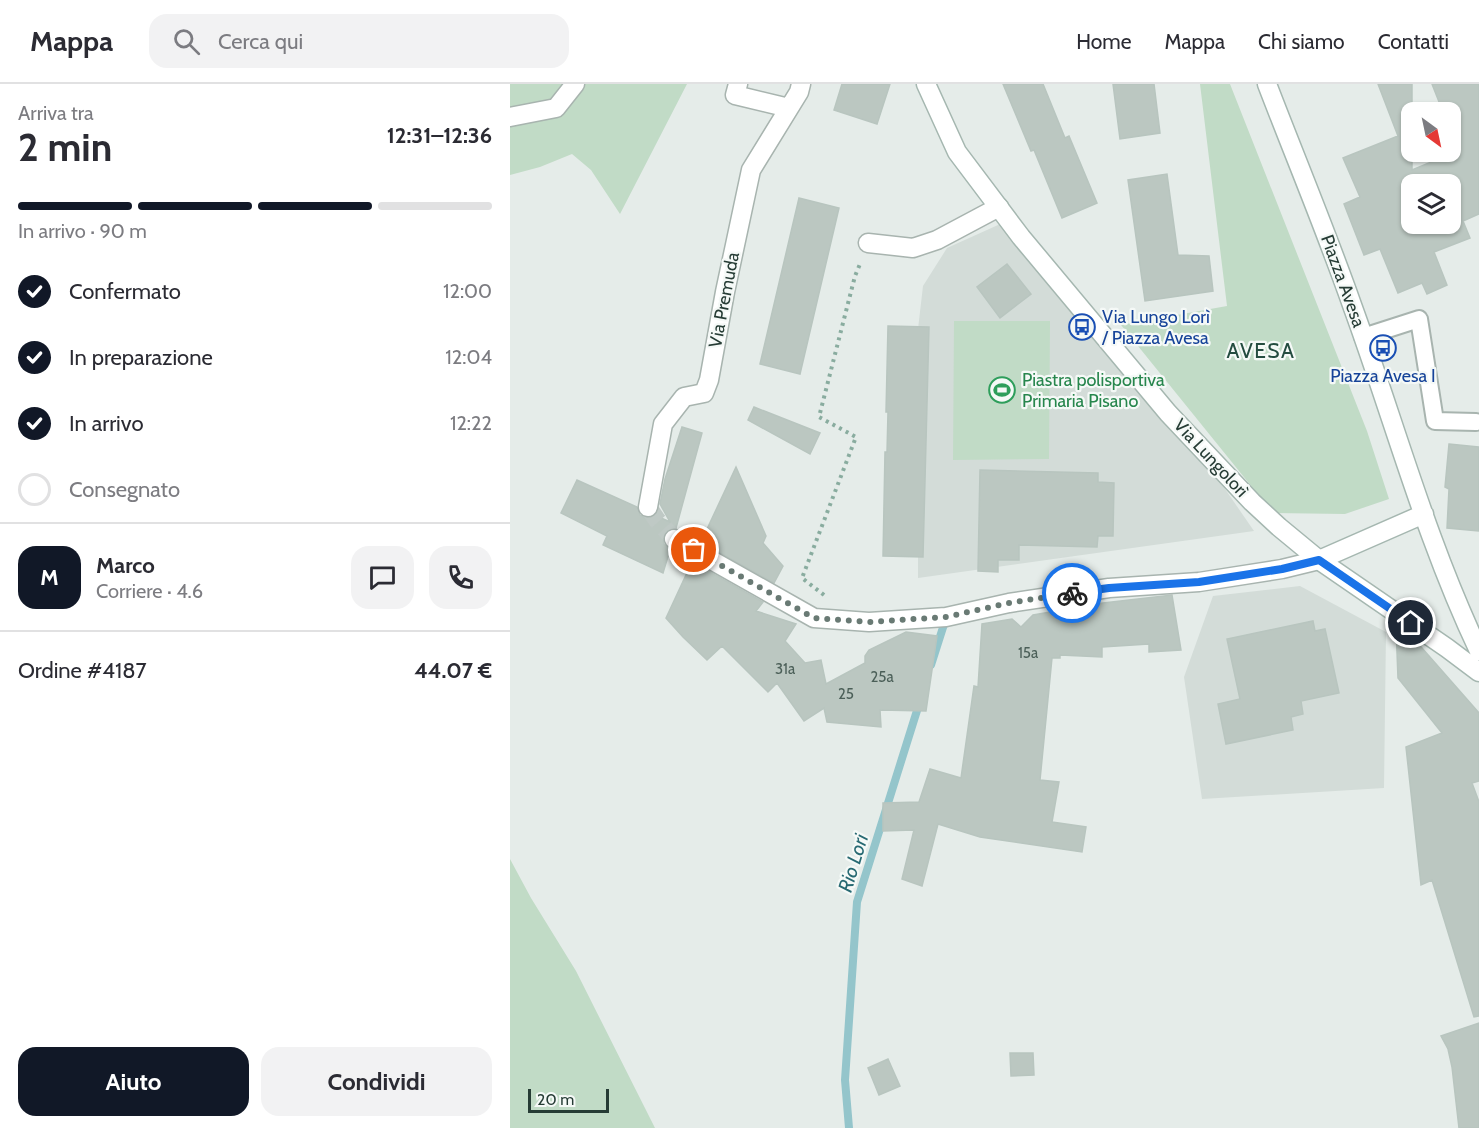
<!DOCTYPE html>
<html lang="it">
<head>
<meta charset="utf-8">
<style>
  :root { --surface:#fff; --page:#f2f2f3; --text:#2b2b33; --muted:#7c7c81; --line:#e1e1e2; --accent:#111827 }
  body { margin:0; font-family:Cabin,sans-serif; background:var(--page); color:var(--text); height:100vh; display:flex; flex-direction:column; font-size:22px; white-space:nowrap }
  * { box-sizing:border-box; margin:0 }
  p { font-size:20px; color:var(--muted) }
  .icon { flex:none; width:33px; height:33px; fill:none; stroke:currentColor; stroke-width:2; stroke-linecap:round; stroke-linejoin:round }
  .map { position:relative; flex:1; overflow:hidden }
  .side { display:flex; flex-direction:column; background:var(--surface); width:510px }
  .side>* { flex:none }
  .needle { width:39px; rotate:147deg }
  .buttons { position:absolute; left:891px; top:18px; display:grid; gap:12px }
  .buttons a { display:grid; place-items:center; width:60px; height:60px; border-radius:12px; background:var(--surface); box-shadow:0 2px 4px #0004; font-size:30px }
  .scale { position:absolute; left:18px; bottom:15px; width:81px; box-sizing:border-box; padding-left:6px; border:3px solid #263c35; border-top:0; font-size:16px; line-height:21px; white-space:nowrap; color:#263c35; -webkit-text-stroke:4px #f5f9f7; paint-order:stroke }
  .pin { position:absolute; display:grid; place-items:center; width:51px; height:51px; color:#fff; margin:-26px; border:3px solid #fff; border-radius:50%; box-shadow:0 2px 6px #0007 }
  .courier { position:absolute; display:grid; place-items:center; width:60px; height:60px; margin:-30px; border:4px solid #1a73e8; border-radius:50%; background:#fff; color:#222; box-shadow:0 2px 8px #0007 }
  .head em { font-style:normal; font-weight:700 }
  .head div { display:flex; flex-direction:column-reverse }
  .head { display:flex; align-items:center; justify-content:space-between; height:102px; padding:0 18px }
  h1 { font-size:39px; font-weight:700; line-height:45px }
  .bar { display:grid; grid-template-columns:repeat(4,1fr); gap:9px 6px; align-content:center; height:72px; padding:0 18px }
  .bar i { height:8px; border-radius:4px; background:var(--line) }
  .bar .current { background:var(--accent) }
  .bar p { grid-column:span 4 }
  .line { display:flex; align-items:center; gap:15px; padding:0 18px; border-top:2px solid var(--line) }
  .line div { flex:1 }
  .round { display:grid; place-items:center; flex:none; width:63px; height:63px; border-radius:18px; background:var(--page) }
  ol { padding:0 18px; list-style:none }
  li { display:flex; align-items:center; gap:18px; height:66px }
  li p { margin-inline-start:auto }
  li .icon { padding:6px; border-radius:50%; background:var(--accent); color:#fff; stroke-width:4 }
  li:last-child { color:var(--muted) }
  li i { width:33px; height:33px; border:3px solid var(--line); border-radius:50% }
  .primary-button { display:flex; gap:12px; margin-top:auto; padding:12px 18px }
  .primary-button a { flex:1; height:69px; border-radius:18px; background:var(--accent); color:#fff; font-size:24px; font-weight:700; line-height:69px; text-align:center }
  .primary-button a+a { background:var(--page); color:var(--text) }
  header { display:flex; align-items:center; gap:36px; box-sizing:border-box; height:84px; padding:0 30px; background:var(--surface); border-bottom:2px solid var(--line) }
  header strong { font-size:28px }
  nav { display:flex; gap:33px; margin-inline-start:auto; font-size:21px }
  .search { width:420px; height:54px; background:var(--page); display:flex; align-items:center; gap:15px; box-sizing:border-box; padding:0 21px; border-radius:18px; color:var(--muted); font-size:22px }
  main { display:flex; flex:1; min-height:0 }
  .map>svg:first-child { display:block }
  .built { fill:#d3dcd8 }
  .green { fill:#c1dbc6 }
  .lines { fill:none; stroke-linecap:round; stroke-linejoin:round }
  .stream { stroke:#94c5cb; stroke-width:8 }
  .building { fill:#bbc7c1; stroke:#b8c5bf; stroke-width:1.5; fill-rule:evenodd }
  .street-tunnel { stroke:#bfc9c5; stroke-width:18; stroke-dasharray:18 9; stroke-linecap:butt }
  .lane-casing { stroke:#a8b4af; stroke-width:20 }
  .street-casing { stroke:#a8b4af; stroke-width:21 }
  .secondary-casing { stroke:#a5b7b0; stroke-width:21 }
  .path { stroke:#89ac9f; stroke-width:4; stroke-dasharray:3 4.5; stroke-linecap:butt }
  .lane { stroke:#fff; stroke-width:16 }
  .street { stroke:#fff; stroke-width:18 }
  .secondary { stroke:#fff; stroke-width:18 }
  .done { stroke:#697a74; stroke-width:6; stroke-dasharray:0 10.8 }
  .route { stroke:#1a73e8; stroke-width:8 }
  .labels { text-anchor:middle; stroke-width:4.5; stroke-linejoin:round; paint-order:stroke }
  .number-label { font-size:15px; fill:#4b5f58 }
  .street-label { font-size:18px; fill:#263c35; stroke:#f5f9f7 }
  .transit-label { font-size:18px; fill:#164399; stroke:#f5f9f7; text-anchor:start }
  .leisure-label { font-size:18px; fill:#27864d; stroke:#f5f9f7; text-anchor:start }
  .water-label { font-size:20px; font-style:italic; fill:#276972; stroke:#f5f9f7 }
  .quarter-label { font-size:21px; letter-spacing:1.5px; fill:#244c40; stroke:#f5f9f7 }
</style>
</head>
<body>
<header>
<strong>Mappa</strong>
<div class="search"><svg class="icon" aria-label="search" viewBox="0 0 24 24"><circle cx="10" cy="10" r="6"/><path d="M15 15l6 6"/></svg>Cerca qui</div>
<nav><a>Home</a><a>Mappa</a><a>Chi siamo</a><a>Contatti</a></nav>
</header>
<main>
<section class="side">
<div class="head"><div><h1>2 min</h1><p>Arriva tra</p></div><em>12:31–12:36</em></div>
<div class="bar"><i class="current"></i><i class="current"></i><i class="current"></i><i></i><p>In arrivo · 90 m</p></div>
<ol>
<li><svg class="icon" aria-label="check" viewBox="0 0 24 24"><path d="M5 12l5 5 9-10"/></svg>Confermato<p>12:00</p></li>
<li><svg class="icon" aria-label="check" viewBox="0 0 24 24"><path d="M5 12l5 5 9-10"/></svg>In preparazione<p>12:04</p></li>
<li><svg class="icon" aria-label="check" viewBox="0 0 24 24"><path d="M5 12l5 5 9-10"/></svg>In arrivo<p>12:22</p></li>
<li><i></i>Consegnato</li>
</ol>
<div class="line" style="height:108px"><b class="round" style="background:var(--accent);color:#fff">M</b><div><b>Marco</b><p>Corriere · 4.6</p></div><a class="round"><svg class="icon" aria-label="chat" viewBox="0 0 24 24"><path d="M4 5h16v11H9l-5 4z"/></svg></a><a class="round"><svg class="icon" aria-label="phone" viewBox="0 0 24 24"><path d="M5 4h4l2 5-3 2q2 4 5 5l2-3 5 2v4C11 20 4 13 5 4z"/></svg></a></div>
<div class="line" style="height:78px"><div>Ordine #4187</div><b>44.07 €</b></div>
<div class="primary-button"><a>Aiuto</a><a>Condividi</a></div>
</section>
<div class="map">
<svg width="969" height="1044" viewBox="0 0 969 1044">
  <rect width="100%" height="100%" fill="#e5ece9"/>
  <path class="built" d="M497 135 704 389 744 447 408 494V245L413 202 437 164 488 141Z
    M790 502 876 548 874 704 692 715 674 593 703 512Z"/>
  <path class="green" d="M0 0H177L110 130 81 86 62 70 30 83 0 91Z
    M690 0H720L857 347 879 415 835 430 763 429 611 241 717 222Z
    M444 237H540L539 375 443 376Z
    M0 775 21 814 66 887 145 1044H0Z"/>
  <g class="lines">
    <path class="stream" d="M421 581 436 534
      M339 1044 335 996 347 818 410 617"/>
  </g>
  <path class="building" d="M332 0H380L367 40 324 26Z
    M493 0H533L555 54 559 52 587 119 552 134 524 66 521 67Z
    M603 0H644L650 49 610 55Z
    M868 0H902V86L948 67 940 47V28H933L922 0H969V130L953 137 960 154 924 168 937 201 917 210 912 199 888 209 870 165 854 171 834 120 850 113 833 74 888 52ZM902 100H940V140H902Z
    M657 90 668 171 699 172 703 207 635 217 618 96Z
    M289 114 329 124 290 290 250 280Z
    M497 180 521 210 490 234 467 203Z
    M378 242 419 243 413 473 373 472 375 368H377L378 328H376Z
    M244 323 310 349 300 370 238 336Z
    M172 343 192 349 166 444 159 445 154 450 153 455 154 460 160 466 153 489 93 461 97 452 51 429 67 396 127 423 130 431 135 434H141L145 431 160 438 150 420 155 395Z
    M939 360 969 363V447L937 444 939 405 935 403Z
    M226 383 256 452 253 459 273 482 264 499 191 458Z
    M470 386 588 389V398L604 399 603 452H588L587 463 509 461V476H488V488L468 487Z
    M182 478 253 518 246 527 286 540 275 557 295 579 311 576 316 600 355 579V572L359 566 396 548 427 552 416 627 370 626 371 643 317 638 314 624 294 637 267 599 258 608 212 562 197 576 173 553 156 534Z
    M662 511 671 566 639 568V560L592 563V573L550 571V574H542L530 696 549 698 542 738 576 743 572 768 470 753 428 740 412 802 392 795 404 746 373 747V719L409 718 420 685 451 694 464 602 468 603 472 540 502 535 511 543 523 531 593 519Z
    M803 537 805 547 815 545 829 609 791 617 793 630 781 633 783 646 716 660 708 620 730 615 717 555Z
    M886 542 905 556 969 629V697L962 699 969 718V932L964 933 922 796 911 801 896 663 932 649 888 594Z
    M969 939V1044H949L942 983 938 965 931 952Z
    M500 969H523L524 991 501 992Z
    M378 975 390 1002 369 1011 358 984Z"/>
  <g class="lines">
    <path class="street-tunnel" d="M138 423 147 436 164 455"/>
    <g class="lane-casing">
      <path id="lane" d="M853 253 909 235 925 337 966 338"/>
    </g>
    <g class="street-casing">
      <path id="street" d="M228 0 225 11 279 24
        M0 33 46 24 65 0
        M358 159 403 164 427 156 489 123
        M138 423 153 340 174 313 194 309 199 296 215 208 241 86 289 8 291 0
        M164 455 304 534 359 538 436 533 499 519 599 504 689 498 772 485 809 476"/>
    </g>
    <g class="secondary-casing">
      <path id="secondary" d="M416 0 447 68 511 153 658 329 742 418 769 443 809 476 937 564 969 588
        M757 0C785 73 816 147 842 221 884 336 916 456 969 567
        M809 476 914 430"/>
    </g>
    <path class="path" d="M314 511 292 494 346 353 309 333 345 192 350 180"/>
    <use href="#lane" class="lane"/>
    <use href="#street" class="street"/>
    <use href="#secondary" class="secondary"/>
  </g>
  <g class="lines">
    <path class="done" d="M184 466 304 534 359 538 436 533 499 519 562 509"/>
    <path class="route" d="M562 509 599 504 689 498 772 485 809 476 901 539"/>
  </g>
  <defs>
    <g id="bus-ring" transform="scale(1.35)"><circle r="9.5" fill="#f5f9f7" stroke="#1a4fb4" stroke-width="1.5"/><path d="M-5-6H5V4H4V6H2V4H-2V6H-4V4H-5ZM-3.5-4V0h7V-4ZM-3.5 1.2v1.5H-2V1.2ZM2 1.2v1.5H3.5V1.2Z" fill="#1a4fb4"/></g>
    <g id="stadium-ring" transform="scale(1.35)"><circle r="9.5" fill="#f5f9f7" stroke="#2e9e5b" stroke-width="1.5"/><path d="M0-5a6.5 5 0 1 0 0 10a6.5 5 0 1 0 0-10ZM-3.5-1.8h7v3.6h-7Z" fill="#2e9e5b"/></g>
  </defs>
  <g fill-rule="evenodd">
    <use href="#bus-ring" x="572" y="243"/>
    <use href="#bus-ring" x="873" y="264"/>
    <use href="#stadium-ring" x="492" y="306"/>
  </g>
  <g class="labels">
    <g class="number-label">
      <text x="518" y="574">15a</text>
      <text x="275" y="590">31a</text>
      <text x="372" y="598">25a</text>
      <text x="336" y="615">25</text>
    </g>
    <g class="street-label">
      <text transform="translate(833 197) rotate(70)" y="6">Piazza Avesa</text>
      <text transform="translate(214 216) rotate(-79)" y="6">Via Premuda</text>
      <text transform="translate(701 374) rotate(47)" y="6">Via Lungolorì</text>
    </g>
    <g class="transit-label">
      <text x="592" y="239">Via Lungo Lorì<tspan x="592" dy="21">/ Piazza Avesa</tspan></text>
      <text x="873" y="298" text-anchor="middle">Piazza Avesa I</text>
    </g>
    <g class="leisure-label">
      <text x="512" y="302">Piastra polisportiva<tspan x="512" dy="21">Primaria Pisano</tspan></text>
    </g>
    <g class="water-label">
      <text transform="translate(343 779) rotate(-73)" y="7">Rio Lori</text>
    </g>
    <g class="quarter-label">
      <text x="751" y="274">AVESA</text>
    </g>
  </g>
</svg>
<div class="buttons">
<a><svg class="needle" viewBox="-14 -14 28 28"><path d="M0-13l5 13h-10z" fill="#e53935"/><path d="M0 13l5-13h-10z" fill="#7c7c81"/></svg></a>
<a><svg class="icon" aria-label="layers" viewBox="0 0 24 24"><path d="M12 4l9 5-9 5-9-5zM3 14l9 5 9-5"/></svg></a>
</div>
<div class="scale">20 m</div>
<div class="pin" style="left:184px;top:466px;background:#ea580c"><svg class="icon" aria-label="bag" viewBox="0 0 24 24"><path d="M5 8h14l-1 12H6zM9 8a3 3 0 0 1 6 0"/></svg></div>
<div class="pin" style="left:901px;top:539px;background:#1f2937"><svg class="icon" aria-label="home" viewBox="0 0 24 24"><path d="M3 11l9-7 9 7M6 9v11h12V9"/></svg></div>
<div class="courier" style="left:562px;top:509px"><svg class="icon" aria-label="bike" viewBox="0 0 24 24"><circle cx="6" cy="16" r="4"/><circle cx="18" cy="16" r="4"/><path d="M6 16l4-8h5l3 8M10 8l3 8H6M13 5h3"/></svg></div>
</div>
</main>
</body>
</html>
